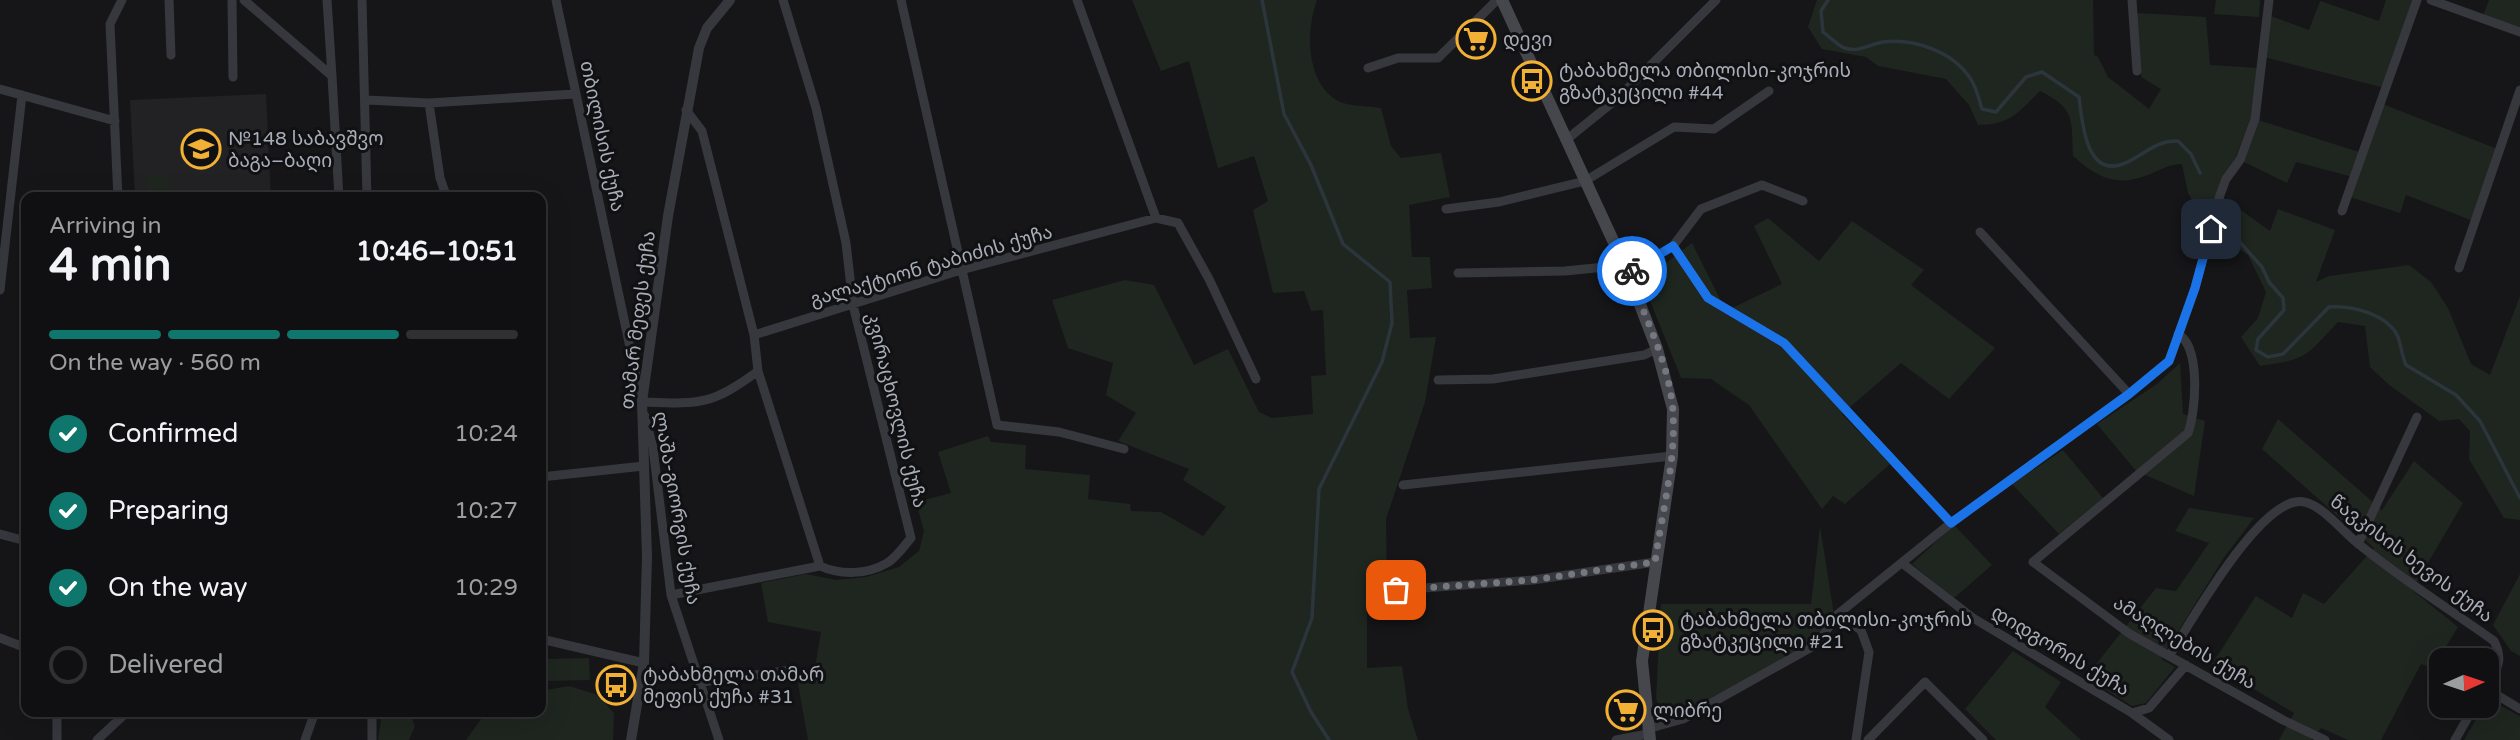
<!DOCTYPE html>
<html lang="en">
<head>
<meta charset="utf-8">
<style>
  :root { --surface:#101012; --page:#19191b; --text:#f1f3f6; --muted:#9c9d9f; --line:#303032; --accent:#0f766e }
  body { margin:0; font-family:"Varela Round","Noto Sans Georgian",sans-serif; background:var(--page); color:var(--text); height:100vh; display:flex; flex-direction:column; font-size:26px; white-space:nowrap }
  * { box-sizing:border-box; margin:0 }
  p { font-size:23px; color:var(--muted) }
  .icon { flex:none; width:38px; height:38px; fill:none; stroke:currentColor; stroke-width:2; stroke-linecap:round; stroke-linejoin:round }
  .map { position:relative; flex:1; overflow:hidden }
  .drawer { position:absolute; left:21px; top:192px; width:525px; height:525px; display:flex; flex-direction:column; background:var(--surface); border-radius:14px; box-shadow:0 7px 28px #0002,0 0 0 2px var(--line) }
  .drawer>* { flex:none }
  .needle { width:46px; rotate:87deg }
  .controls { position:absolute; left:2429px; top:648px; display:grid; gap:14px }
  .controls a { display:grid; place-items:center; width:70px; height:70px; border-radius:14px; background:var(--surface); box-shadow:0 7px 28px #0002,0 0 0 2px var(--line); font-size:35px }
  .pin { position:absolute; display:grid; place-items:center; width:60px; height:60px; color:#fff; margin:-30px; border-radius:14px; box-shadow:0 4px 10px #0006 }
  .courier { position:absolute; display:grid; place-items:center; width:70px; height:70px; margin:-35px; border:5px solid #1a73e8; border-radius:50%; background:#fff; color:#222; box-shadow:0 2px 9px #0007 }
  .overview em { font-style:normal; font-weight:700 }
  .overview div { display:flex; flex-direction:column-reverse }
  .overview { display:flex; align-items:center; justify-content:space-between; height:119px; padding:0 28px }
  h1 { font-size:46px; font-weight:700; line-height:52px }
  .bar { display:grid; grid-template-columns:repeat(4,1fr); gap:10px 7px; align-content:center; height:84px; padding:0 28px }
  .bar i { height:9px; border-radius:5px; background:var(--line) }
  .bar .on { background:var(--accent) }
  .bar p { grid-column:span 4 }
  ol { padding:0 28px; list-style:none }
  li { display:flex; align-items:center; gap:21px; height:77px }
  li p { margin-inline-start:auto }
  li .icon { padding:7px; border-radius:50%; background:var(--accent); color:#fff; stroke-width:4 }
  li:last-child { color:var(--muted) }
  li i { width:38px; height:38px; border:4px solid var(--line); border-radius:50% }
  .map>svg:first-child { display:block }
  .built { fill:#222225 }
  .green { fill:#1e261f }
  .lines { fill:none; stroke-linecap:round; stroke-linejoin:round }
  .stream { stroke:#2c353c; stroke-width:3.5 }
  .minor { stroke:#37383d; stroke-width:9 }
  .tertiary { stroke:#37383d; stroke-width:10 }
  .secondary { stroke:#45474d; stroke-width:12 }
  .done { stroke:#757880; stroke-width:7; stroke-dasharray:0 12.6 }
  .route { stroke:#1a73e8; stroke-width:9 }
  .labels { text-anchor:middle; stroke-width:6; stroke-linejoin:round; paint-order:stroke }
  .poi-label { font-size:19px; fill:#a8adb8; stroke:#111113; text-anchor:start }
  .street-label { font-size:19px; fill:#a8adb8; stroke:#111113 }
</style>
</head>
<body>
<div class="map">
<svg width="2520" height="740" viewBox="0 0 2520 740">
  <rect width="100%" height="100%" fill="#161618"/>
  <path class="built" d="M266 94 271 198H135L130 100Z"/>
  <path class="green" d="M1132 0H1317C1306 30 1305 82 1338 101 1348 106 1369 106 1381 108L1391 146 1401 158 1441 153 1450 197 1409 205 1412 257H1430L1432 288 1407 290 1410 338 1436 337 1425 402 1386 519 1387 583 1367 594V668L1402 666 1408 709 1418 740H808L796 672 814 673 821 632 768 622 761 583 806 574 836 580 866 577 899 567 919 551 924 531 916 502 951 493 938 452 988 436 991 442 1026 445 1025 469 1090 475 1088 499 1130 504 1131 511 1161 512 1203 536 1226 507 1183 480 1189 469 1118 441 1136 413 1106 395 1113 363 1068 348 1052 300 1125 280 1154 285 1194 365 1228 349 1259 412 1272 418 1313 414 1311 376 1326 375 1323 310 1311 311 1304 291 1273 293 1253 210 1268 201 1254 156 1218 168 1189 61 1161 71Z
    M1817 0H2093L2094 55 2098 57 2108 77 2149 109 2161 89 2141 77 2137 13 2206 17 2210 65 2257 68 2251 117 2236 156 2240 160 2255 119 2362 153 2380 103 2500 150 2476 222 2406 195 2400 213 2347 196 2353 177 2296 162 2287 183 2240 160 2220 195 2270 231 2278 209 2335 230 2316 282 2329 276 2409 265 2431 282 2448 308 2471 364 2490 375 2520 296V520L2504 518 2469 459 2470 431 2459 419 2439 421 2388 384 2370 367 2365 326 2338 322C2305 357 2308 359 2260 366L2241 337 2258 318 2266 292 2248 255 2210 230 2188 193 2182 164C2165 164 2155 174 2139 178 2112 186 2093 174 2073 156 2071 119 2076 109 2040 91 2018 113 2010 125 1978 125L1969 105 1946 79 1878 66 1866 57 1822 49 1808 27Z
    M2216 0H2260L2259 17 2214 14Z
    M2386 0H2417L2385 88 2264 57 2268 15 2309 30 2320 1 2379 21Z
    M2489 0H2520V29L2483 16Z
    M146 175H169L170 198H147Z
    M1768 218 1819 261 1852 221 1924 270 1911 285 1995 348 1949 399 1901 363 1842 414 1890 464 1845 504 1833 496 1822 509 1749 405 1711 379 1681 378 1642 281 1692 243 1726 311 1782 284 1754 226Z
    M2180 363 2183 414 2205 421 2194 496 2136 471 2097 424 2157 384Z
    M2278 419 2382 510 2414 461 2463 503 2412 590 2458 627 2433 668 2421 664 2381 740H2348L2321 728 2311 740H2279L2294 713 2212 664 2256 596 2292 618 2303 593 2324 604 2374 548 2262 449Z
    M2063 450 2103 498 2059 534 2012 484Z
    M2189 508 2254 518 2223 559 2161 659 2175 667 2146 703 2132 706 2086 677 2156 588 2176 591 2209 543 2175 531Z
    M1954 525 1992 565 1954 598 1912 564Z
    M1820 526 1834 615 1814 642 1683 718 1663 721 1656 698 1661 604H1811Z
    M2520 574V656L2511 651 2493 625Z
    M2013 651 2061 682 2045 707 2081 740H1996L1965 709Z
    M589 658 590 680 545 681V659Z
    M569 686 598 695 614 713 613 740H466L486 712H541V691Z
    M2488 699 2520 716V740H2464Z
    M382 712H409L415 726 409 740H378Z"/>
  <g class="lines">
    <path class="stream" d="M1262 0 1284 114 1311 165 1343 244 1390 282 1392 323 1382 362 1319 489 1312 618 1292 672 1311 712 1329 740
      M1828 0 1821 11 1823 32C1829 36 1838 46 1845 48 1858 53 1870 44 1883 42 1913 38 1952 51 1970 78 1976 86 1979 99 1982 109L1996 112 2026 77 2042 72 2079 97C2082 119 2085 178 2123 164 2143 156 2155 140 2178 141L2191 154 2200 173
      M2218 226 2230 231 2262 267 2269 282 2283 298 2284 310 2258 339 2256 350 2268 357 2283 354 2329 307C2351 305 2388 314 2398 337 2401 346 2402 356 2406 365L2456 395 2480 421 2520 498"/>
    <path class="minor" d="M169 0 171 55
      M232 0 233 77
      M244 0 332 76 339 198
      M327 0 332 76
      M362 0 367 198
      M556 0 641 399
      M901 0 997 425 1059 432 1124 449
      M1077 0 1156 218
      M2132 0 2137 71
      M2431 0 2520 32
      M1368 68 1398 58H1438L1497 0
      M0 89 115 121
      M366 100 429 103 575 94
      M429 103 440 178 447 198
      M686 110 702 131 754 335 961 270 1156 218 1178 223 1209 279 1256 379
      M1566 140 1618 98 1716 0
      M118 198 110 24 122 0
      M1446 209 1499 202 1585 181 1674 127 1714 129 1769 91
      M2342 211 2417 0
      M1980 232 2129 394
      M1673 246 1708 298 1784 343 1951 523
      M2459 268 2520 90
      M1458 273 1565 271 1625 265
      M1628 273 1673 246 1701 209 1762 185 1803 201
      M0 290 22 95
      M2178 334C2201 347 2196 411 2188 433L2033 562 2130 634 2283 720 2325 740
      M754 335 758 371 820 566
      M1438 380 1493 379 1644 355 1657 349
      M642 402C699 404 711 406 758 371
      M645 416 653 448 671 595 719 740
      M541 477 644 466
      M1403 485 1672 456
      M0 534 26 541
      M2358 544 2417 417
      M1902 563 1973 618 2132 713 2169 740
      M1396 590 1533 580 1655 562
      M671 595 820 566C840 575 867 575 887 563 896 558 904 546 911 538L853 305 846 243 816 108 783 0
      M1838 614 1861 630 1869 652 1856 740
      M0 638 26 648
      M541 639 644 663
      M2169 656C2193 619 2253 511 2295 502 2316 497 2340 529 2355 541 2398 577 2448 608 2494 641 2504 660 2497 669 2487 686
      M702 682 792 670
      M2487 689 2520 709
      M110 712 120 719
      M2132 713 2149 708 2186 665
      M1647 729 1683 719 1817 644 1838 614 1951 523 2129 394 2169 361 2195 288 2220 195 2226 179 2240 160 2255 119 2269 0
      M57 740V712
      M97 740 127 712
      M305 740 315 712
      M372 740V712
      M1616 740 1648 734
      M1868 740 1925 682 1983 740
      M2455 740 2475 705"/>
    <path class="tertiary" d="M631 740 644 663 647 557 642 402 668 216 699 48 707 28 730 0"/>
    <path class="secondary" d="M1502 0 1628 273 1657 349 1673 409 1672 456 1642 661 1650 740"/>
  </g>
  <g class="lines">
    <path class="done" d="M1396 590 1533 580 1655 562C1662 513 1676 461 1673 412 1670 365 1645 317 1628 273L1632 271"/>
    <path class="route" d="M1632 271 1673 246 1708 298 1784 343 1951 523 2129 394 2169 361 2195 288 2211 229"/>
  </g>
  <defs>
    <g id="supermarket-ring" transform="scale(2.0125)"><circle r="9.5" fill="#111113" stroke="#f2b134" stroke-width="1.5"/><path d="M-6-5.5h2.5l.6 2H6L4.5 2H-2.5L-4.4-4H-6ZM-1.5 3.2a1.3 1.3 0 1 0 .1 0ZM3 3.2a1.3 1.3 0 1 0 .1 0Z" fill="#f2b134"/></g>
    <g id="bus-ring" transform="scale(2.0125)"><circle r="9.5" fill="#111113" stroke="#f2b134" stroke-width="1.5"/><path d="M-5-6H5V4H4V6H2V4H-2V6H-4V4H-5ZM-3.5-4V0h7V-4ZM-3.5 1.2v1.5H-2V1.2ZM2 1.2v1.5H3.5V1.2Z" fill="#f2b134"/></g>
    <g id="school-ring" transform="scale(2.0125)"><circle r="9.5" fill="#111113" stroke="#f2b134" stroke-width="1.5"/><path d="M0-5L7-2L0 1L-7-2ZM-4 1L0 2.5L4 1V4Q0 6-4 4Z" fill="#f2b134"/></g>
  </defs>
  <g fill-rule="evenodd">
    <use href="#supermarket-ring" x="1476" y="39"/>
    <use href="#bus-ring" x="1532" y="81"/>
    <use href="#school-ring" x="201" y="149"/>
    <use href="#bus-ring" x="1653" y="630"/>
    <use href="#bus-ring" x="616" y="685"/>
    <use href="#supermarket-ring" x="1626" y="710"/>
  </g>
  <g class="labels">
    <g class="poi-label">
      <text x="1503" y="46">დევი</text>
      <text x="1559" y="77">ტაბახმელა თბილისი-კოჯრის<tspan x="1559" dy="22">გზატკეცილი #44</tspan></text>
      <text x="228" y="145">№148 საბავშვო<tspan x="228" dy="22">ბაგა–ბაღი</tspan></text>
      <text x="1680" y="626">ტაბახმელა თბილისი-კოჯრის<tspan x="1680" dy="22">გზატკეცილი #21</tspan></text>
      <text x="643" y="681">ტაბახმელა თამარ<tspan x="643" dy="22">მეფის ქუჩა #31</tspan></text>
      <text x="1653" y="717">ლიბრე</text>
    </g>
    <g class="street-label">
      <text transform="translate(603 136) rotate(78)" y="7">თბილისის ქუჩა</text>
      <text transform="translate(931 265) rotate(-16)" y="7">გალაქტიონ ტაბიძის ქუჩა</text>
      <text transform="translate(637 320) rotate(-83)" y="7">თამარ მეფეს ქუჩა</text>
      <text transform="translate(897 410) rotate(76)" y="7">კვირაცხოვლის ქუჩა</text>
      <text transform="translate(678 508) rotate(80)" y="7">ლაშა-გიორგის ქუჩა</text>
      <text transform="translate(2412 558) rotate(37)" y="7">წავკისის ხევის ქუჩა</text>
      <text transform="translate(2185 642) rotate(31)" y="7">ამაღლების ქუჩა</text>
      <text transform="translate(2061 650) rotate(31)" y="7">დიდგორის ქუჩა</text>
    </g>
  </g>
</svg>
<div class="controls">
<a><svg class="needle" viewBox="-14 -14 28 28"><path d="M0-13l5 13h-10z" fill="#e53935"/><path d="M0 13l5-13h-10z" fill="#9c9d9f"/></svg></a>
</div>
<div class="pin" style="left:1396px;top:590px;background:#ea580c"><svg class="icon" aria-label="bag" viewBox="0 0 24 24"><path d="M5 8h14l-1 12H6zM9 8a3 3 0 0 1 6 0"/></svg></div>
<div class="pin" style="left:2211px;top:229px;background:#1f2937"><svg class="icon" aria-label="home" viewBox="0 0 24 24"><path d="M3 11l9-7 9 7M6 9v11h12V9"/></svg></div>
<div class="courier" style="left:1632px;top:271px"><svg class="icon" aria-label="bike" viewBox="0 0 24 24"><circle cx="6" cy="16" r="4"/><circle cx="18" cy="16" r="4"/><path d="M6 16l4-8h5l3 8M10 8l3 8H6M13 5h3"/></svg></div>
<section class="drawer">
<div class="overview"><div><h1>4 min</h1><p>Arriving in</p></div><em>10:46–10:51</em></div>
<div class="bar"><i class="on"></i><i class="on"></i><i class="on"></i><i></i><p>On the way · 560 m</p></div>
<ol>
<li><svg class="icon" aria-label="check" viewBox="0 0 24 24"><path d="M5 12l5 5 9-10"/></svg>Confirmed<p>10:24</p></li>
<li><svg class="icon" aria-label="check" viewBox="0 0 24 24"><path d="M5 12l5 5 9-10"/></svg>Preparing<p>10:27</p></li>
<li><svg class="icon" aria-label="check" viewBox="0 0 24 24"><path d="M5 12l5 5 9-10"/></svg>On the way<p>10:29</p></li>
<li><i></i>Delivered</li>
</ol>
</section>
</div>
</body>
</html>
